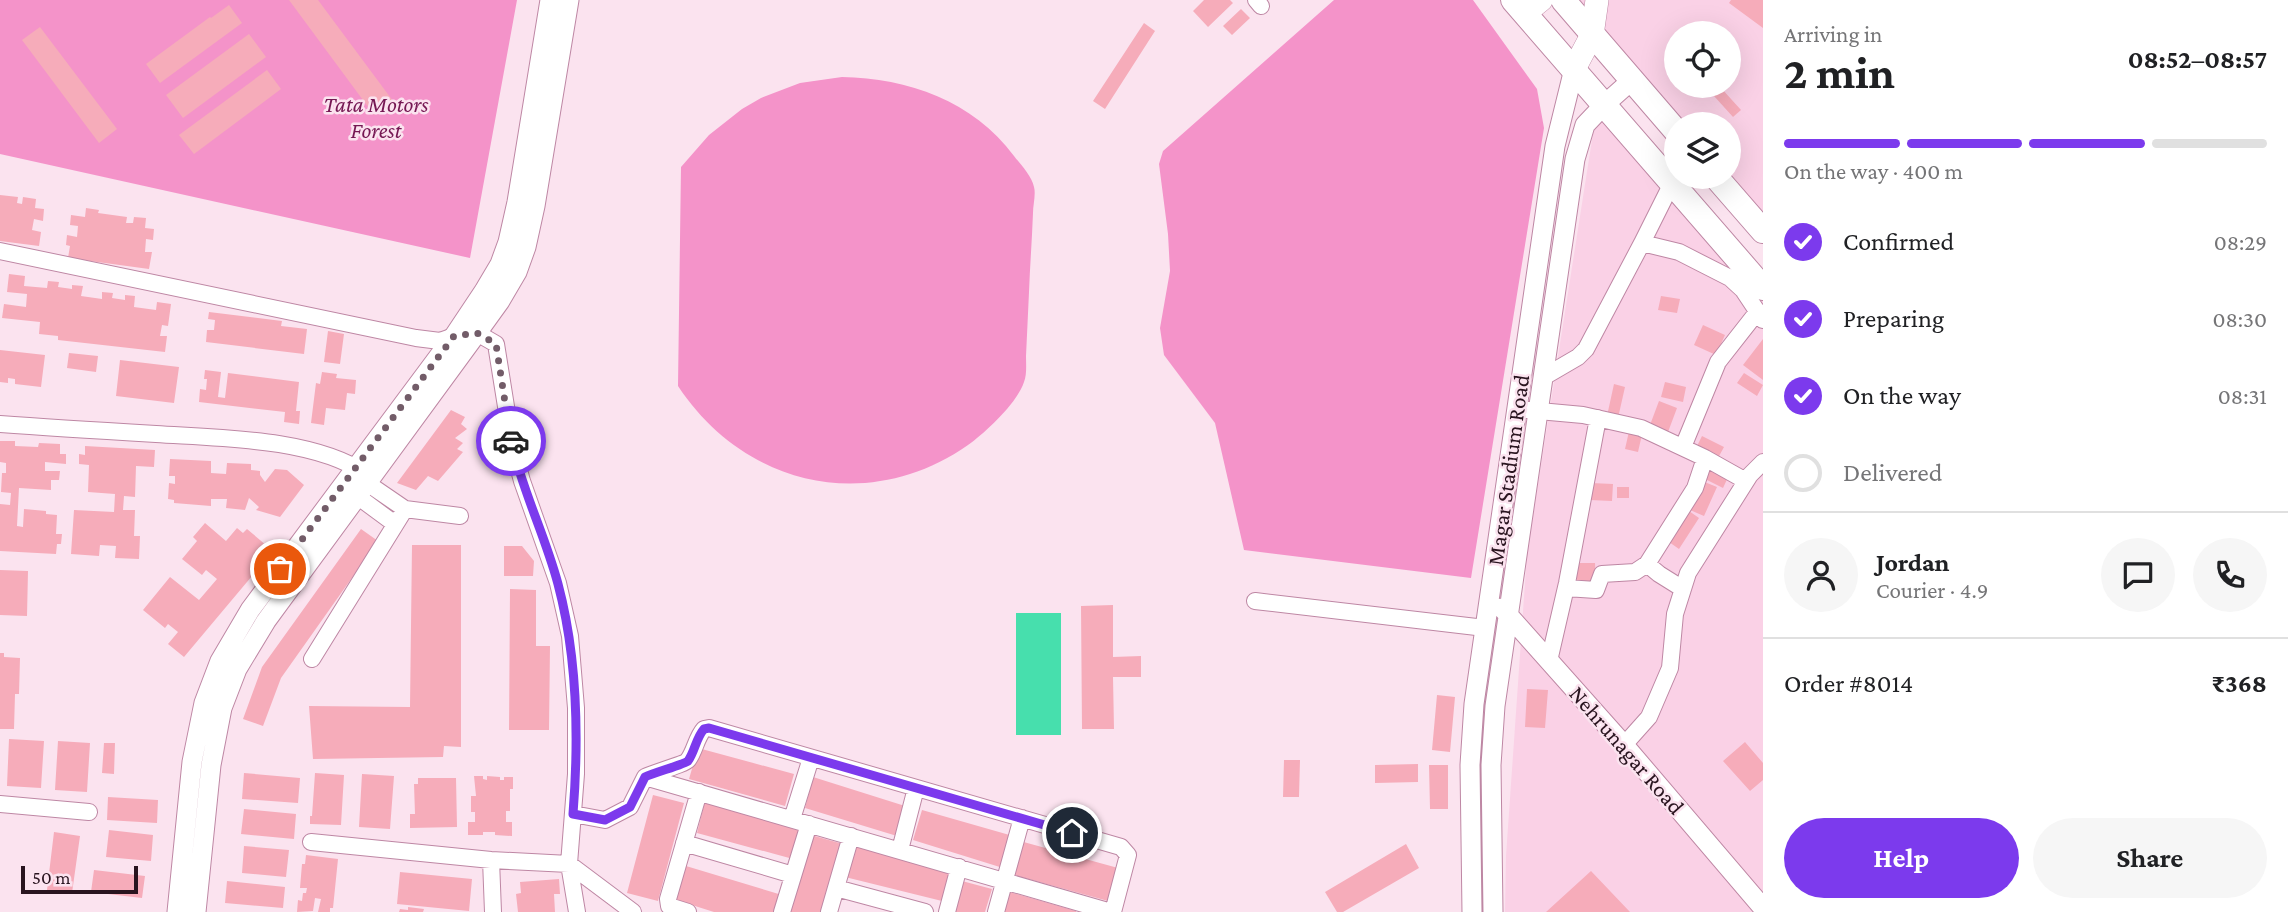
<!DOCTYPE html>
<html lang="en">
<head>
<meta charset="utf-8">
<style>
  :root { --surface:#fff; --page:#f6f6f6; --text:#202124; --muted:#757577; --line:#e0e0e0; --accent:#7c3aed }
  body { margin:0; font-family:"Crimson Pro",serif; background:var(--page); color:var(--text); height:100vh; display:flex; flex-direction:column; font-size:26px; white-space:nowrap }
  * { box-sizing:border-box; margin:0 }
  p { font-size:23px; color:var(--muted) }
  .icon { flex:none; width:38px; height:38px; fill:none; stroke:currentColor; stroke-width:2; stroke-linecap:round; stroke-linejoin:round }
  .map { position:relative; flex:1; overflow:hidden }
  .details { display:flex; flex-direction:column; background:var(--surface); width:525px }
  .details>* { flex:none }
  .tools { position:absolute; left:1664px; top:21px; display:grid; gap:14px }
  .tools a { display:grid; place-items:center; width:77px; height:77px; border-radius:50%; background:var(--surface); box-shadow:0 7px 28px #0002; font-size:35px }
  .scale { position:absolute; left:21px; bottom:18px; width:117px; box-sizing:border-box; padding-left:7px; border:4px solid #29141f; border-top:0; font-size:19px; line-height:24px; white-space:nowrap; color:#29141f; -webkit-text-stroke:5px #fbe3ef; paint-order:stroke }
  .pin { position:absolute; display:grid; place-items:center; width:60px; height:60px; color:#fff; margin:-30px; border:4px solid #fff; border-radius:50%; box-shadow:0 2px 7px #0007 }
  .courier { position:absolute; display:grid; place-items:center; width:70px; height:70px; margin:-35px; border:5px solid #7c3aed; border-radius:50%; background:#fff; color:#222; box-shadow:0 2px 9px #0007 }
  .summary em { font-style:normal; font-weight:700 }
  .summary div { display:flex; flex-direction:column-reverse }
  .summary { display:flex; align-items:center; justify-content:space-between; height:119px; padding:0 21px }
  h1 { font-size:46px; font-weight:700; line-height:52px }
  .bar { display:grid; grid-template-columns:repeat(4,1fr); gap:10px 7px; align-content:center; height:84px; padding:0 21px }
  .bar i { height:9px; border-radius:5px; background:var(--line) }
  .bar .current { background:var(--accent) }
  .bar p { grid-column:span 4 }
  .line { display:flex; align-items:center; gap:18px; padding:0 21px; border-top:2px solid var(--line) }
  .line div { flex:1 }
  .round { display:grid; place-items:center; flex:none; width:74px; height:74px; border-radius:37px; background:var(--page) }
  ol { padding:0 21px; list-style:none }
  li { display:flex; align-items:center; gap:21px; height:77px }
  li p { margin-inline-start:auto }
  li .icon { padding:7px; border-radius:50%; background:var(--accent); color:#fff; stroke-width:4 }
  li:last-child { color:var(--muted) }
  li i { width:38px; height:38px; border:4px solid var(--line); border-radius:50% }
  .action { display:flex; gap:14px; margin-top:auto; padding:14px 21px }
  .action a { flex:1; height:80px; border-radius:42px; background:var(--accent); color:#fff; font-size:28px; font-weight:700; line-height:80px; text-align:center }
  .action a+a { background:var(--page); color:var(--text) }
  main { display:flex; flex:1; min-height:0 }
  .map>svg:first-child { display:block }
  .built { fill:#fad1e6; fill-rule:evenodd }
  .green { fill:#f493c9 }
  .water { fill:#47dfad }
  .building { fill:#f6acba }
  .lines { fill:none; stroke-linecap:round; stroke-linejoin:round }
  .minor-casing { stroke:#be87a4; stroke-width:18 }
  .tertiary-casing { stroke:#be87a4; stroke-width:21 }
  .secondary-casing { stroke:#be87a4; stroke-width:24 }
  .primary-casing { stroke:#be87a4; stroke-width:26 }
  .minor { stroke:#fff; stroke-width:16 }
  .tertiary { stroke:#fff; stroke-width:19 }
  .secondary { stroke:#fff; stroke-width:23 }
  .primary { stroke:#fff; stroke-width:24 }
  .done { stroke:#725c68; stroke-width:7; stroke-dasharray:0 12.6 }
  .route { stroke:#7c3aed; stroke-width:9 }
  .labels { text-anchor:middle; stroke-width:5; stroke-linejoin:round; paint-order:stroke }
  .park-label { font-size:23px; font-style:italic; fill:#751753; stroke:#fbe3ef }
  .street-label { font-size:23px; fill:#29141f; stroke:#fbe3ef }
</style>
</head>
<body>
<main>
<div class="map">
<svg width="1763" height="912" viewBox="0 0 1763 912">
  <rect width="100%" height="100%" fill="#fbe3ef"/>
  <path class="built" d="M1566 0H1763V229L1729 177V124H1676ZM1676 33H1729V86H1676Z
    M1597 108 1763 299V912H1505L1506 856 1527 554Z"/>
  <path class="green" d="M0 0H517L470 258 0 154Z
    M1334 0H1473L1537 89 1544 128 1471 578 1244 550 1215 423 1164 355 1160 328 1170 271 1168 234 1159 164 1163 151Z
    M842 77C908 78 973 101 1014 156 1020 164 1032 176 1034 187 1036 194 1033 205 1033 213 1032 239 1030 266 1029 292 1028 313 1027 335 1026 356 1026 364 1027 375 1024 382 1017 403 986 432 968 445 868 515 744 486 678 386L681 167 709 135 742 109 761 98 800 83Z"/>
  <path class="water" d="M1016 613H1061V735H1016Z"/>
  <path class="building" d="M289 0H318L393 101 374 115Z
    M1204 0H1230L1233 3 1208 27 1193 11Z
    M1731 0H1763V28L1729 3Z
    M229 5 242 23 160 83 146 64 210 17 211 18Z
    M1241 9 1250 18 1232 35 1223 26Z
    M1144 23 1155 31 1105 109 1093 101Z
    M40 27 117 129 99 143 22 40Z
    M249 34 266 57 183 118 166 95Z
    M267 70 281 89 194 154 179 135Z
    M1722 89 1741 110 1733 117 1714 96Z
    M0 195 18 197 17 203 22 204 23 197 36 199 35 208 44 209 43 221 34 219 32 230 41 232 39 246 0 241Z
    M86 208 99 210 98 213 127 217 126 223H133L134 217 146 218 145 228 154 229 153 240 146 239 145 252H152L149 269 68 258 70 246 66 245 67 235 77 237 78 226 70 225 71 215 85 217Z
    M9 274 25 276 24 286 47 288 48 281 59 282 58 287 72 289V285L83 286 81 296 102 299V292L113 293 112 298 125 300V295L135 296 134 307 156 310 157 302 171 304 168 326 162 325 160 336H167L165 352 58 340V336L39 334 40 322 2 318 4 304 26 307 27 294 7 292Z
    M1661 296 1680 299 1677 313 1658 310Z
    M209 312 282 321 281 326 307 329 304 354 206 342 207 330H214L215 320 208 319Z
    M1703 325 1725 335 1716 355 1694 345Z
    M328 331 344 334 340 364 324 362Z
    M1763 339V380L1743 365Z
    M0 350 45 355 41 387 15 384V379L8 378V383L0 382Z
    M69 353 98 356 96 372 67 368Z
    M120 360 179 367 174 403 116 396Z
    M205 370 221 372 218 397 225 398 228 373 299 382 296 411H300L299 424 284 422 285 412 199 402 200 389 206 390 207 379H204Z
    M322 372 337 374 336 378 356 380 355 394 347 393 345 410 326 408 324 425 311 423 316 383 320 384Z
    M1744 373 1763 385 1757 396 1737 383Z
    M1665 382 1686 387 1683 402 1661 397Z
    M1614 384 1625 387 1618 418 1607 416Z
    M1659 401 1677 408 1668 432 1650 425Z
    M451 410 465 417 461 424 467 429 455 438 463 443 457 449 463 452 438 481 428 476 416 490 397 483Z
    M1630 427 1643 430 1638 452 1625 449Z
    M1702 436 1724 447 1718 458 1696 448Z
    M0 441H15V446L38 447 39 443 60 444V454H66V464L45 462V471H60L59 480H51V490L19 488 17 526 23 527 24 509 46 511V514L57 515 56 534H62L61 544H57L56 554 0 551V504L10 505 11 493 1 492 2 473H6V463L0 462Z
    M85 446 155 450 154 467 136 466 135 497 124 496 123 510H135L134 536H140L139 559 115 558 116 546 100 545 99 556 71 554 74 510 114 512 115 494 88 492 89 465 79 464V454L85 455Z
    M170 459 211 461V473L226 474 227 463 251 464V470L260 471V475L265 482 275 469 287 470 304 485 280 517 256 510 259 507 249 498 245 510 226 508 227 499H211V506L174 503V500L168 499 169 483 175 484V476H169Z
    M1708 463 1730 473 1723 488 1701 477Z
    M1702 481 1717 487 1704 516 1690 510Z
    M1591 483 1613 484 1612 501 1590 500Z
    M1617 487H1629V498H1617Z
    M1689 511 1699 518 1679 549 1669 542Z
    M205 523 226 541 237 528 243 533 247 529 273 551 184 657 168 644 178 632 168 624 165 628 143 610 170 577 199 600 217 579 206 570 202 575 182 559 197 541 193 537Z
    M361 529 378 541 281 678 263 726 243 719 262 667Z
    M412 545H461V747L444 746 443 757 313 759 309 706 410 707Z
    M504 546H522L534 561 533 576H504Z
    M1576 563H1595L1596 583H1577Z
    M0 570 28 571 27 616 0 615Z
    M510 589 536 590V646H550L549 730H509Z
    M1113 605V657L1141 656V677H1113L1114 729H1082L1081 606Z
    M0 653H4V657L20 658 19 694H15L14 729H0Z
    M1527 689 1548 690 1545 728 1525 727Z
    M1437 695 1455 697 1450 752 1432 750Z
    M9 739 44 741 41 788 7 786Z
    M58 741 90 743 87 792 55 790Z
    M1745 742 1763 763V780L1750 791 1723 761Z
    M104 743H115L114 774 102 773Z
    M698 748 794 774 785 806 689 779Z
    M1284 760H1300L1299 797H1283Z
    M1418 764V782L1375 783V765Z
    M1429 765H1448V809H1430Z
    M244 773 300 778 298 803 242 799Z
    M315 773 344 775 341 825 310 824V816H312Z
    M362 774 394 776 390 829 359 827Z
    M474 776H483V779L487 780V776L500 777V780H504V777H513V789H510V811H506V822H512V836L495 835V832H483V835H468V822H475V812H471V796H476Z
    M813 777 905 806 897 836 805 808Z
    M418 778H456L457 827 410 828V814H415L414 784H418Z
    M653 795 684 803 658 901 627 893Z
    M108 797 158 800 157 823 107 820Z
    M705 801 802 828 793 859 697 833Z
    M244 809 296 814 294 839 241 834Z
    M922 810 1013 836 1003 868 913 840Z
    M109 830 153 835 151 861 106 857Z
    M54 832 80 836 72 893 47 890Z
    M811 835 843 844 823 912H789Z
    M1020 841 1118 868 1108 901 1011 874Z
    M1406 844 1419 868 1343 912H1337L1325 892Z
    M244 846 289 850 286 877 242 873Z
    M853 846 950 870 942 901 845 877Z
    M306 855 338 859 333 908H330V912H318L321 899 315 898 313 911 297 912 298 900 302 901 303 893H306L307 888H300L302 864H305Z
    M686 866 782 895 777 912H714L676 900Z
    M94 870 145 876 142 898 91 892Z
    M1591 871 1630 912H1546Z
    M400 872 472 879 469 911 397 904Z
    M559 879 560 894H554L555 912H518L516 894 521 893 520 882Z
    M227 881 285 887 283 908 225 903Z
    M962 881 992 889 985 912H953Z
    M1006 891 1076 911V912H1000Z
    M408 907 424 909 423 912H399L400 909 408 910Z"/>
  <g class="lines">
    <g class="minor-casing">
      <path id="minor" d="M1256 0 1261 6
        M1642 243 1672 183
        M0 251 416 338 440 341 454 336 477 333 496 344 512 444 522 481 558 583 570 636 576 708V774L569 864 577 912
        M1730 278 1743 290 1763 320
        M1542 378 1578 357 1586 349 1642 243 1679 252 1730 278 1752 274
        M1517 409 1583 415 1641 428 1705 458 1695 488 1647 564 1659 574 1683 589
        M0 424C52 428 104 431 156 434 217 438 314 438 366 474
        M1683 447 1718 362 1758 311
        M1705 458 1746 481
        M367 483 405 509 460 516
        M357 496 395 524
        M1566 588 1596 590 1602 574 1635 572 1647 564
        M1255 601 1485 628
        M312 659 405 509
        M1549 661 1567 583 1598 418
        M1624 745 1649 717 1670 668 1675 614 1688 573 1750 475 1763 462
        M645 777C653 773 685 764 688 760 695 751 696 738 704 729L709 728 1121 847 1128 855 1113 912
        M0 804 89 812
        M573 814 605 820 630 807 645 777 1111 912
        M792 819 811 758
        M311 842 491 860 569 864 633 912
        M684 843 793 875
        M900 850 916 788
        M491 860 493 912
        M836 888 925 912
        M688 912 669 906 668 899 699 792
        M782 912 809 824
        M829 912 851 836
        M947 912 959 867
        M996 912 1022 818"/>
    </g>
    <g class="tertiary-casing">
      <path id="tertiary" d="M1502 608 1624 745 1763 908
        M177 912 192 762 204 703 220 661 250 610 454 336 484 291 500 264 508 242 517 202 550 0
        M196 912 211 765 222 708 237 669 266 621 477 333 500 301 517 272 526 247 535 206 569 0
        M1472 912 1470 765 1474 704 1555 146 1574 69
        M1493 912 1491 765 1495 706 1575 159 1585 125 1604 105 1632 80"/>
    </g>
    <g class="secondary-casing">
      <path id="secondary" d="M1525 13 1541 0
        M1574 69 1592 35 1597 0"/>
    </g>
    <g class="primary-casing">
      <path id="primary" d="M1513 0 1763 288
        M1563 0 1676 131
        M1716 177 1763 231"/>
    </g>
    <use href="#minor" class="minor"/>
    <use href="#tertiary" class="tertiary"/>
    <use href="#secondary" class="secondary"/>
    <use href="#primary" class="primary"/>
  </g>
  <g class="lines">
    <path class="done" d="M280 569 454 336 477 333 496 344 511 441"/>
    <path class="route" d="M511 441C522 490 545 535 558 584 578 659 579 738 573 814L605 820 630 807 645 777C653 773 685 764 688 761 695 751 696 738 704 729L709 728 1072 833"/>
  </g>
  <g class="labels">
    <g class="park-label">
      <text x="376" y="112">Tata Motors<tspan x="376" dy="26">Forest</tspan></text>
    </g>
    <g class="street-label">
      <text transform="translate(1508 470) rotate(-82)" y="8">Magar Stadium Road</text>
      <text transform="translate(1627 750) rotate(49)" y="8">Nehrunagar Road</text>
    </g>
  </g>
</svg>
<div class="tools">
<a><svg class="icon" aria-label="locate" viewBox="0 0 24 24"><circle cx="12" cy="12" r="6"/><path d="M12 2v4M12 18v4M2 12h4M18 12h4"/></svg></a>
<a><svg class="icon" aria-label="layers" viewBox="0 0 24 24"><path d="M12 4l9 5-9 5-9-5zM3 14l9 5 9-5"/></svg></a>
</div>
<div class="scale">50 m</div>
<div class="pin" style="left:280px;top:569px;background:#ea580c"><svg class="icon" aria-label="bag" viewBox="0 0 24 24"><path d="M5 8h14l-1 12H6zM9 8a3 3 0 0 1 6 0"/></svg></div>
<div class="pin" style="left:1072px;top:833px;background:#1f2937"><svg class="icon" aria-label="home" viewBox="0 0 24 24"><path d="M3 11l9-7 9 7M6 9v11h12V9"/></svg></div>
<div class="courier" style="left:511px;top:441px"><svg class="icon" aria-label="car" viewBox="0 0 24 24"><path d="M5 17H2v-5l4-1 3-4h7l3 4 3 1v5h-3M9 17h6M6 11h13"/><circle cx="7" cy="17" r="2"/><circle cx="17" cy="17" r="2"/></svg></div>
</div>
<section class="details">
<div class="summary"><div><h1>2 min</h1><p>Arriving in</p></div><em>08:52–08:57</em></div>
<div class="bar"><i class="current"></i><i class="current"></i><i class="current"></i><i></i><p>On the way · 400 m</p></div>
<ol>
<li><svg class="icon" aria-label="check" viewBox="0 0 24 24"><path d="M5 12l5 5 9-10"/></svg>Confirmed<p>08:29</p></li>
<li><svg class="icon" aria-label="check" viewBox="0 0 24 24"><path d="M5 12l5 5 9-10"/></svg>Preparing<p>08:30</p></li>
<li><svg class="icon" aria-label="check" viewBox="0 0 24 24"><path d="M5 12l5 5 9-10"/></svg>On the way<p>08:31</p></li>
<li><i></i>Delivered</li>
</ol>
<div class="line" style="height:126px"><a class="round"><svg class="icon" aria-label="person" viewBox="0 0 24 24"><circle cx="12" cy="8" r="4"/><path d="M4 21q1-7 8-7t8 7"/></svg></a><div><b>Jordan</b><p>Courier · 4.9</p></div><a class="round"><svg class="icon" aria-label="chat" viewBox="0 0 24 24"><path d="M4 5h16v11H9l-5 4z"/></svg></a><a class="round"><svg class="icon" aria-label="phone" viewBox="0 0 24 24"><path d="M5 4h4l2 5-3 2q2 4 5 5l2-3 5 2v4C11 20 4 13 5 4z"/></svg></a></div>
<div class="line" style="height:91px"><div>Order #8014</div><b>₹368</b></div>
<div class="action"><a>Help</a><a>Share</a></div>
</section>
</main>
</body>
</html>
